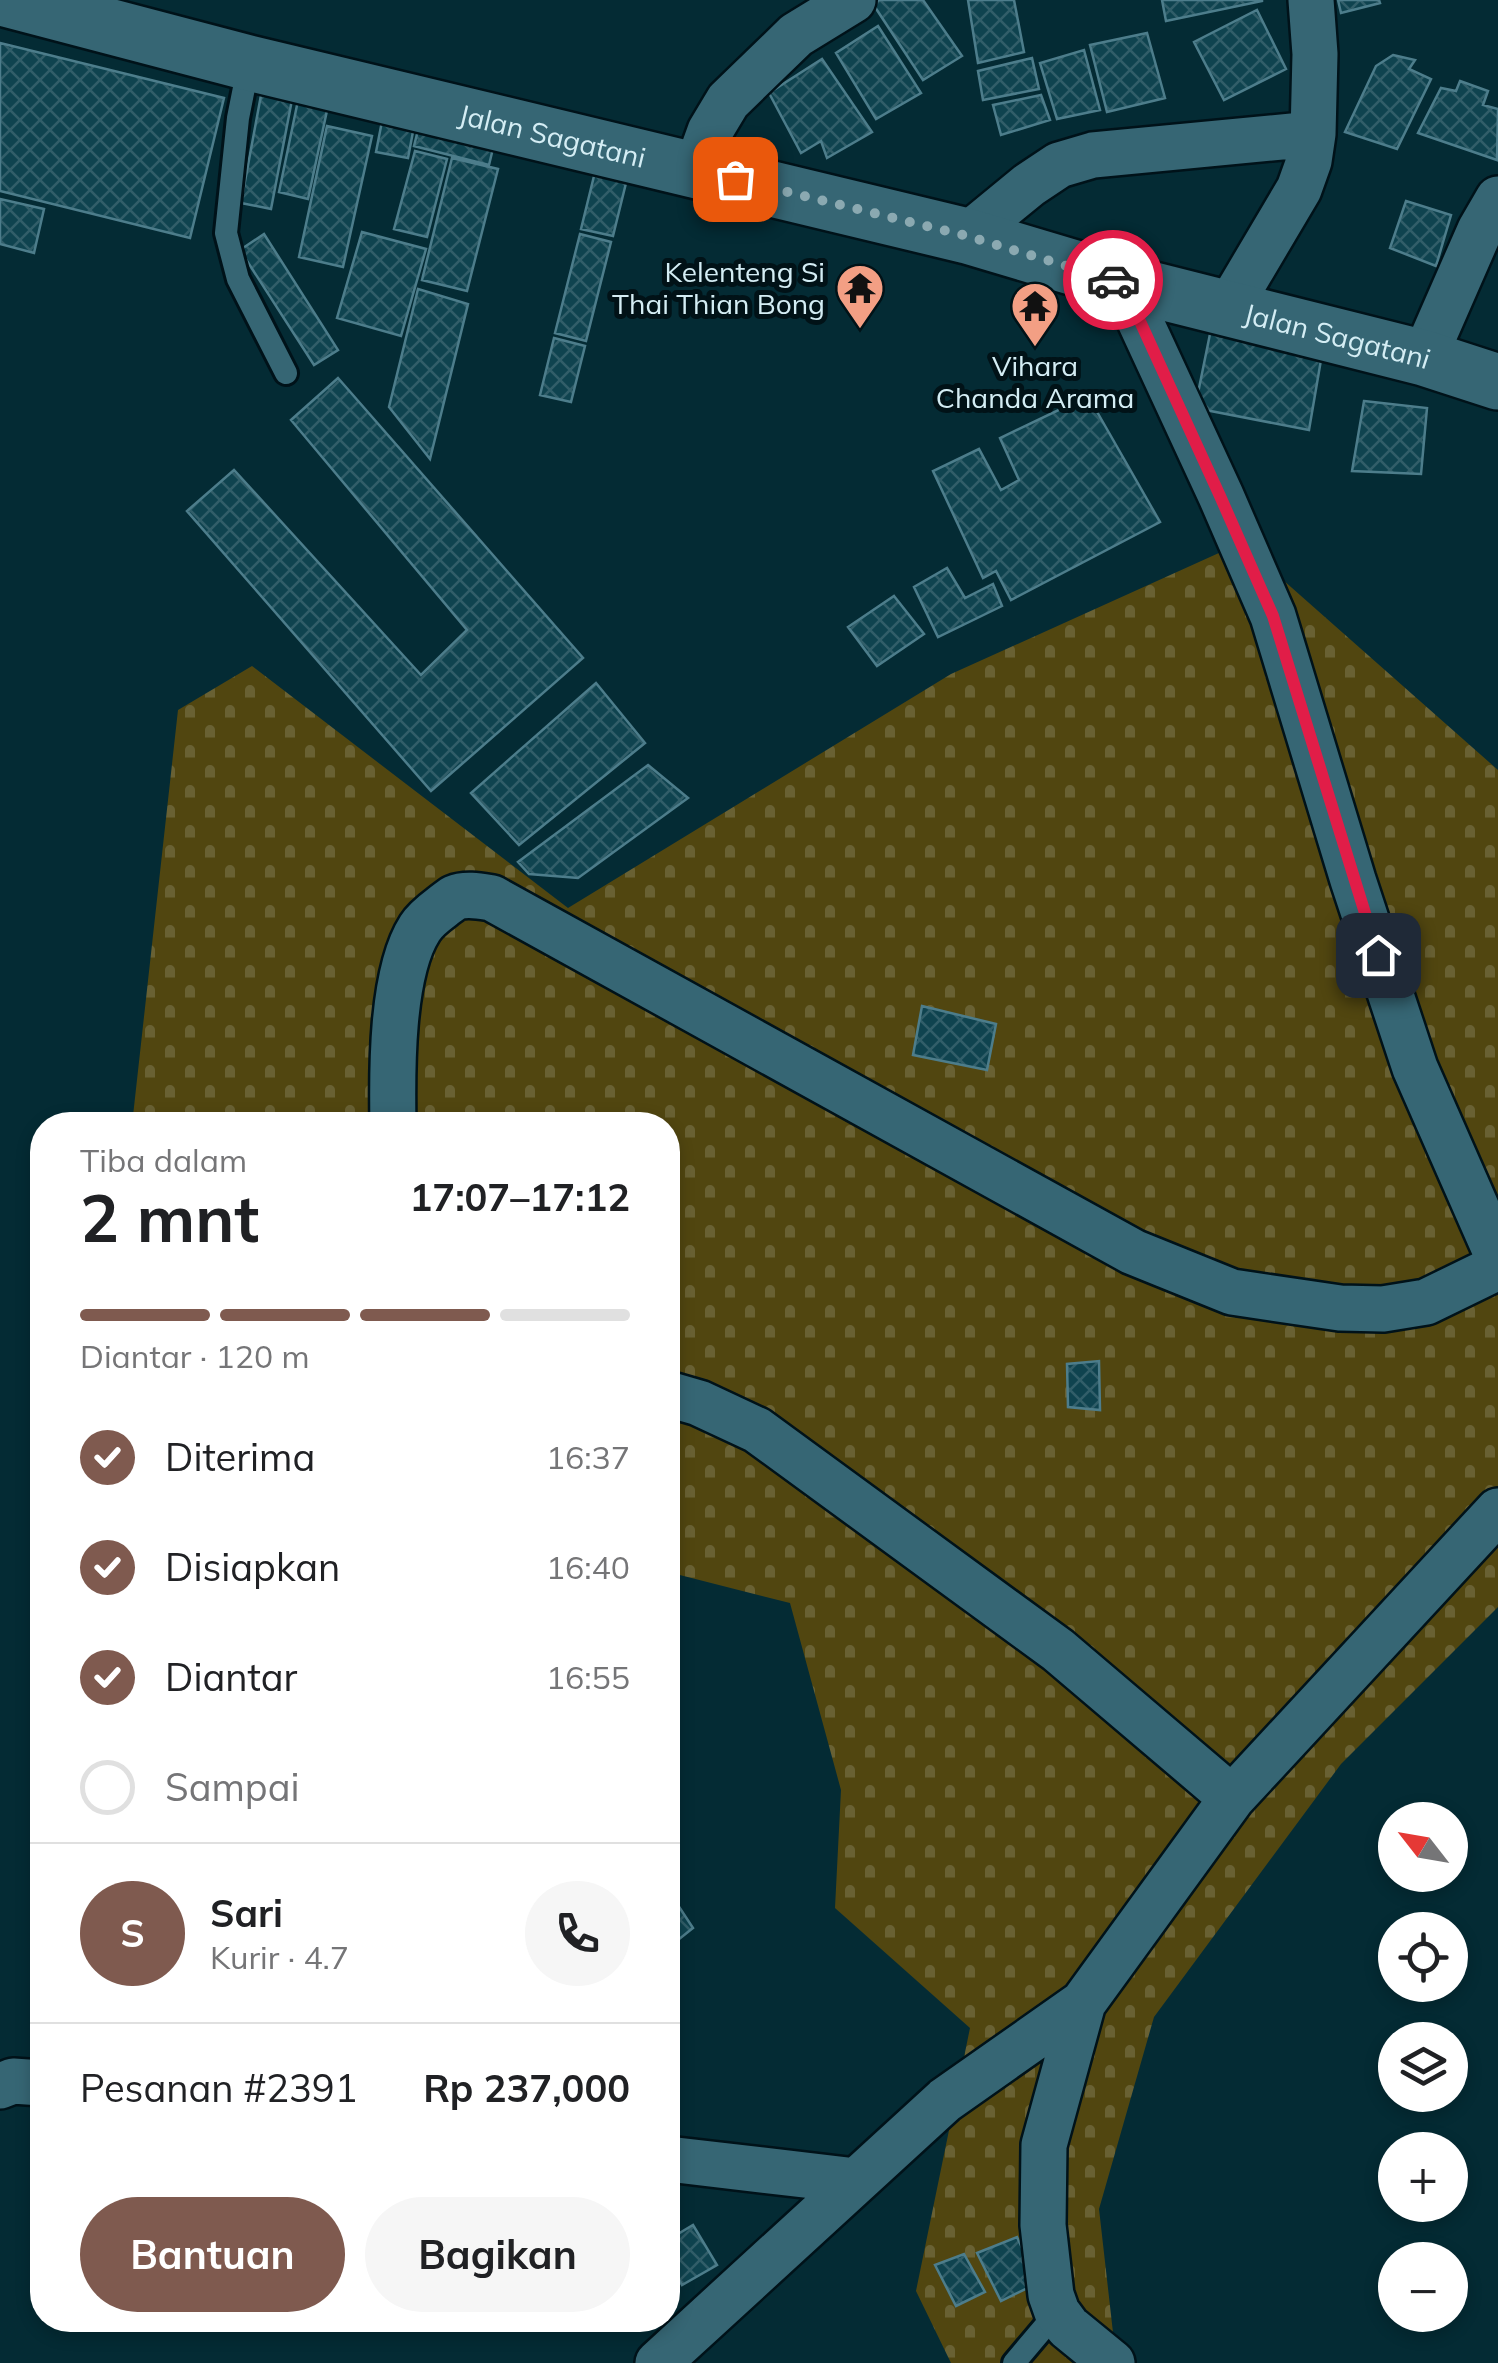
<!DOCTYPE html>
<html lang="id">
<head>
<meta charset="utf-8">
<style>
  :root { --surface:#fff; --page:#f6f6f6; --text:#202124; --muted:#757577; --line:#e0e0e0; --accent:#7f5a4f }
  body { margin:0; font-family:Mulish,sans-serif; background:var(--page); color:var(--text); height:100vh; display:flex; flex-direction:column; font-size:38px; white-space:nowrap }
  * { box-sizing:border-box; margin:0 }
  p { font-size:32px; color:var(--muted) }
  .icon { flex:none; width:55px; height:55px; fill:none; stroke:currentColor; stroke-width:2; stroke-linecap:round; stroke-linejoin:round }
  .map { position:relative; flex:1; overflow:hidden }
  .drawer { position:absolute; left:30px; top:1112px; width:650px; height:1220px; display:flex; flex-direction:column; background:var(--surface); border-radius:40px; box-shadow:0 5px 15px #0003 }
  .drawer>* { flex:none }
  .needle { width:65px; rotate:301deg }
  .buttons { position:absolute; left:1378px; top:1802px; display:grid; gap:20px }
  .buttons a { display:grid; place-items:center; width:90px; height:90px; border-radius:50%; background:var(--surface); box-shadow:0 5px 15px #0003; font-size:50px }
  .pin { position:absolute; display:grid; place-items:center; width:85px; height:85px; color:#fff; margin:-42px; border-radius:20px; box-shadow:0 5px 15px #0006 }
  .courier { position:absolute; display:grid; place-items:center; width:100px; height:100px; margin:-50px; border:8px solid #e11d48; border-radius:50%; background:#fff; color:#222; box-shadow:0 2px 12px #0007 }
  .head em { font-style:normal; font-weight:700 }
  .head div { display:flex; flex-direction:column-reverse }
  .head { display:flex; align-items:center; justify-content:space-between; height:170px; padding:0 50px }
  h1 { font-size:65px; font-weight:700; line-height:75px }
  .bar { display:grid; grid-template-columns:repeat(4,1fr); gap:15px 10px; align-content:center; height:120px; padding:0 50px }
  .bar i { height:12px; border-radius:8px; background:var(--line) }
  .bar .active { background:var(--accent) }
  .bar p { grid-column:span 4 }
  .line { display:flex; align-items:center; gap:25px; padding:0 50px; border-top:2px solid var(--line) }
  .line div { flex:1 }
  .round { display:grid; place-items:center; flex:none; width:105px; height:105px; border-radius:52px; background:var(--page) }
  ol { padding:0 50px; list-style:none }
  li { display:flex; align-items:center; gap:30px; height:110px }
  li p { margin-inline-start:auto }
  li .icon { padding:10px; border-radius:50%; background:var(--accent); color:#fff; stroke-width:4 }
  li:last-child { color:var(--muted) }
  li i { width:55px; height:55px; border:5px solid var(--line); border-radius:50% }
  .button { display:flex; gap:20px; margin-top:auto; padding:20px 50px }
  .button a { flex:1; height:115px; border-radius:60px; background:var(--accent); color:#fff; font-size:40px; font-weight:700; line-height:115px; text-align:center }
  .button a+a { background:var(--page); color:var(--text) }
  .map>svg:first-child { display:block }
  .cemetery { fill:url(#cemetery-stones) }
  .building { fill:url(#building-cross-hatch); stroke:#4d7d8b; stroke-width:2.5 }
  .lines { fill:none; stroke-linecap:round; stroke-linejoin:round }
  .lane-casing { stroke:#001219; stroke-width:28 }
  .street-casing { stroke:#001219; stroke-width:50 }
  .secondary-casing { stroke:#001219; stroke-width:60 }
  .lane { stroke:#366674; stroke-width:22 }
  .street { stroke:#366674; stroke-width:45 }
  .secondary { stroke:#366674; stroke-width:55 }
  .done { stroke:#8ba9b1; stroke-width:10; stroke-dasharray:0 18 }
  .route { stroke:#e11d48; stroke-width:12 }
  .labels { text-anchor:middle; stroke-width:10; stroke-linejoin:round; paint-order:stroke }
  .street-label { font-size:28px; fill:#d4edf4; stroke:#011217 }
  .poi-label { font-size:28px; fill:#d4edf4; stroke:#011217; text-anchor:end }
</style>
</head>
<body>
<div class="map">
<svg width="1498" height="2363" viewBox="0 0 1498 2363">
  <defs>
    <pattern id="cemetery-stones" width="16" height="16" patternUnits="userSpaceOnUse" patternTransform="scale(2.5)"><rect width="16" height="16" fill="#514610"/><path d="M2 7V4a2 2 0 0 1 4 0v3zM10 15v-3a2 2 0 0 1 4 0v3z" fill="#696133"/></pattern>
    <pattern id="building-cross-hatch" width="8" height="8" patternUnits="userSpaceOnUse" patternTransform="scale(2.5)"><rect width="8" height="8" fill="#0f434f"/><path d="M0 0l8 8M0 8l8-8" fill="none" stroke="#315e69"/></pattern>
  </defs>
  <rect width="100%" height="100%" fill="#042b34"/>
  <path class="cemetery" d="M1241 543 1498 770V1607L1341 1764 1154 2017 1099 2209 1116 2359 1114 2363H951L916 2291 970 2028 835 1908 841 1790 790 1603 668 1572V1125H132L178 710 252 666 568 908 951 674Z"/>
  <path class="building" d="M879 0H923L962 56 923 80 873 4Z
    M968 0H1014L1024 52 978 63Z
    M1162 0H1262V1L1166 21Z
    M1338 0H1379L1380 3 1341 13Z
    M1257 10 1286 69 1224 100 1194 42Z
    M878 26 921 93 876 119 836 53Z
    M1147 33 1165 98 1107 112 1090 45Z
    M0 43 224 98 190 238 0 191Z
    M1084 50 1100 110 1057 119 1040 63Z
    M1393 55 1415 60 1409 69 1431 79 1397 149 1345 132 1376 66Z
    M1032 58 1039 89 983 100 978 71Z
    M822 59 872 132 827 158 821 141 801 153 769 93Z
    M264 79 295 84 271 209 241 203Z
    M1460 81 1488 91 1483 105 1498 109 1497 160 1418 133 1441 88 1456 91Z
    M301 86 331 92 308 199 279 192Z
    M1041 95 1050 120 1001 135 993 105Z
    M384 111 416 116 408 158 376 152Z
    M421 118 496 136 489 165 414 146Z
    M327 126 372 136 343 267 299 257Z
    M415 151 447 159 427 237 394 229Z
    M452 158 498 169 467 291 422 280Z
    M595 172 627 179 613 236 581 229Z
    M0 199 44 209 34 253 0 244Z
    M1406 201 1451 215 1436 266 1390 248Z
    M362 232 426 249 401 336 337 318Z
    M264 234 338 350 314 365 240 250Z
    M580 234 611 242 586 341 555 333Z
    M418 289 468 304 430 459 389 407Z
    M1211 329 1322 354 1309 430 1195 408Z
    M554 338 585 346 571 402 540 395Z
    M338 378 583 658 431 791 187 511 234 470 421 675 467 630 291 420Z
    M1088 396 1160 522 1011 600 996 571 983 578 933 471 979 449 1001 490 1019 480 1000 438Z
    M1364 401 1427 408 1421 474 1352 471Z
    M947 568 965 598 993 584 1002 606 938 637 914 587Z
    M894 596 924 634 877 666 848 627Z
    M596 683 645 743 519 845 471 793Z
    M648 765 688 798 578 878 529 874 518 862Z
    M922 1006 996 1024 987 1070 913 1055Z
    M1099 1361 1100 1410 1068 1407 1067 1364Z
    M668 1890 693 1928 668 1948Z
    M693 2225 717 2265 682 2285 668 2260V2240Z
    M1017 2237 1038 2283 1001 2301 977 2253Z
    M964 2254 985 2292 956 2306 935 2265Z"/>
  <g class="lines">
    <g class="lane-casing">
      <path id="lane" d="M249 63 238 118 226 233 238 279 286 373
        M1014 2363 1057 2312"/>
    </g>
    <g class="street-casing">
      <path id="street" d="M696 170 710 131 728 101 796 35 853 0
        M967 236 1029 185 1059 165 1093 155 1313 134
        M1122 282 1221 496 1273 616 1353 880 1415 1068 1498 1257
        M1228 309 1299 189 1309 161 1313 134 1315 54 1311 0
        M1424 358 1480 230 1498 199
        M393 1125C392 1072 391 973 420 928 425 920 434 913 442 907 443 906 454 898 454 898 466 893 480 896 492 898L1133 1252 1232 1292 1340 1308 1383 1309 1426 1302 1498 1267
        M668 1394 699 1403 757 1430 1058 1650 1232 1798
        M0 2086 13 2081 42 2083
        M668 2159 856 2181
        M658 2363 945 2100 1083 2003
        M1112 2363 1068 2327 1057 2312 1051 2295 1043 2225 1044 2145 1083 2003 1232 1798 1498 1511"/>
    </g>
    <g class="secondary-casing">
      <g id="secondary">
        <path id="s1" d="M9 0 249 63 967 236 1122 282 1424 358 1498 382"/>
      </g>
    </g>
    <use href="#lane" class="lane"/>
    <use href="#street" class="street"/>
    <use href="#secondary" class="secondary"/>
  </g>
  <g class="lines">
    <path class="done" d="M735 179 967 236 1113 280"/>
    <path class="route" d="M1113 280 1122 282 1220 496 1273 616 1378 955"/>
  </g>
  <defs>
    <g id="temple-pin" transform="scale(2.5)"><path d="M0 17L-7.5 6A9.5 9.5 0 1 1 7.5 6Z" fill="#f39f84" stroke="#011217"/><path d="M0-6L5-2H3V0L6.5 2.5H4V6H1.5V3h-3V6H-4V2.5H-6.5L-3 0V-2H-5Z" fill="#111"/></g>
  </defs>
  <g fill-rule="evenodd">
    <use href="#temple-pin" x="860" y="288"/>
    <use href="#temple-pin" x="1035" y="306"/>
  </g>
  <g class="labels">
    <g class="street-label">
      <text dy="10" stroke="none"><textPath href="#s1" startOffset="560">Jalan Sagatani</textPath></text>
      <text dy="10" stroke="none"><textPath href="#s1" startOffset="1370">Jalan Sagatani</textPath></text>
    </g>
    <g class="poi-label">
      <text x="825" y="282">Kelenteng Si<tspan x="825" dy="32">Thai Thian Bong</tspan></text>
      <text x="1035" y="376" text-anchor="middle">Vihara<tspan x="1035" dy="32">Chanda Arama</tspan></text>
    </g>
  </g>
</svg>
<div class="buttons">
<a><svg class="needle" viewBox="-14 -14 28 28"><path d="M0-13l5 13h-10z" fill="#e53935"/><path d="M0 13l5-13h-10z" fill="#757577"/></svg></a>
<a><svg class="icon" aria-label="locate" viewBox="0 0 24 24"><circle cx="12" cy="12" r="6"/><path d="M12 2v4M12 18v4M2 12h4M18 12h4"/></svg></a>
<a><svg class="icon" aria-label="layers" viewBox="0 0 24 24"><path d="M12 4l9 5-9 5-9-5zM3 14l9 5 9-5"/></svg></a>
<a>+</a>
<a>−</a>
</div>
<div class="pin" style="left:735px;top:179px;background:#ea580c"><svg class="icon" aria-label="bag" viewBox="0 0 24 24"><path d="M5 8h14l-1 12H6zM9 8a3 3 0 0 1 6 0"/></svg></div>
<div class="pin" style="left:1378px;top:955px;background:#1f2937"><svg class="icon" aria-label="home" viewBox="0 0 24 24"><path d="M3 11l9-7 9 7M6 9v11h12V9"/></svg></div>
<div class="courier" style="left:1113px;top:280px"><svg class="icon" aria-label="car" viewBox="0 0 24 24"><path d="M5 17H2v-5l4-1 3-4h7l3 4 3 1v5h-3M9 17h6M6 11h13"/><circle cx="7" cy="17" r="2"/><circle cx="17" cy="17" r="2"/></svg></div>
<section class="drawer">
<div class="head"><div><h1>2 mnt</h1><p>Tiba dalam</p></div><em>17:07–17:12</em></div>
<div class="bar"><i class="active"></i><i class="active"></i><i class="active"></i><i></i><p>Diantar · 120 m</p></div>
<ol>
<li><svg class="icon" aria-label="check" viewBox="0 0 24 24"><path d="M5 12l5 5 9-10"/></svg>Diterima<p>16:37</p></li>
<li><svg class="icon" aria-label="check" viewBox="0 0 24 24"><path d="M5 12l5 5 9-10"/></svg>Disiapkan<p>16:40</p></li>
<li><svg class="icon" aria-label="check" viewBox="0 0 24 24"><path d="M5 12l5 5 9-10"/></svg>Diantar<p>16:55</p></li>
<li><i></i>Sampai</li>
</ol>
<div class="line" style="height:180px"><b class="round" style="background:var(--accent);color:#fff">S</b><div><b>Sari</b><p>Kurir · 4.7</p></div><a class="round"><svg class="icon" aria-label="phone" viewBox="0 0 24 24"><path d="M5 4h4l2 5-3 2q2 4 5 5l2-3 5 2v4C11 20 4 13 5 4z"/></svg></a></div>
<div class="line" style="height:130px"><div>Pesanan #2391</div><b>Rp 237,000</b></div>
<div class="button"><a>Bantuan</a><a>Bagikan</a></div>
</section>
</div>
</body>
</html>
